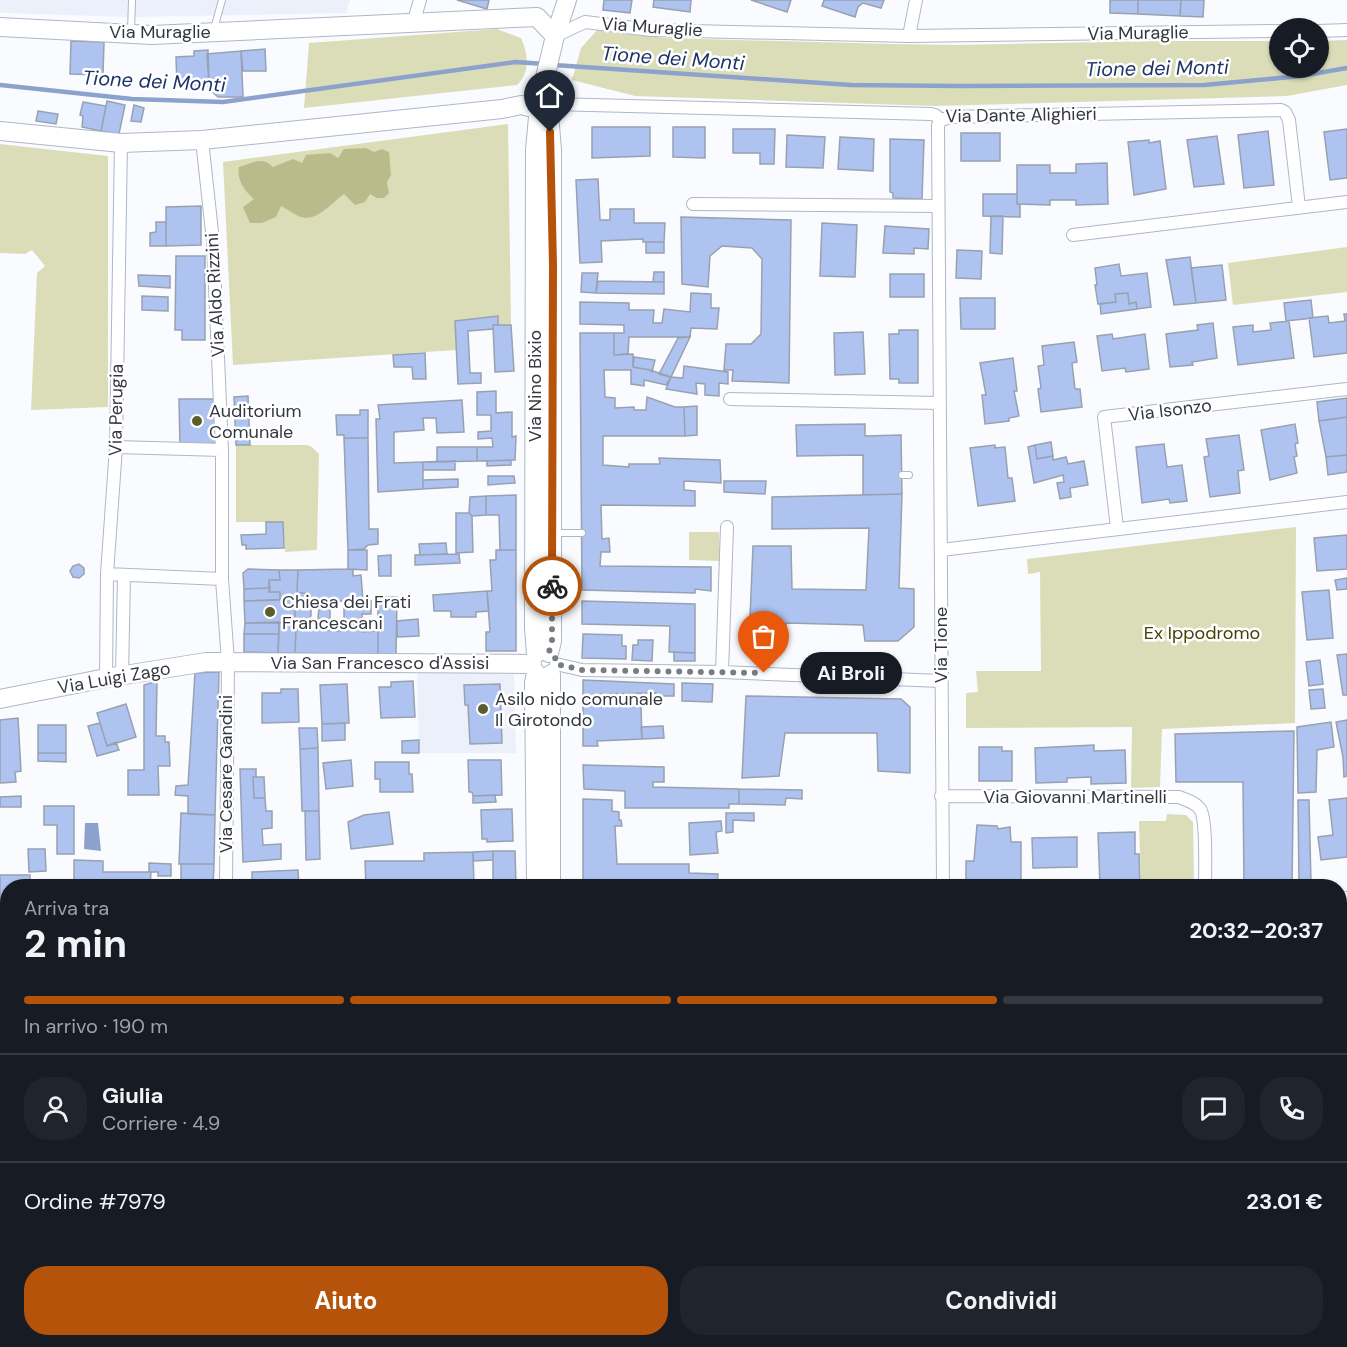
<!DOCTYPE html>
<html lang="it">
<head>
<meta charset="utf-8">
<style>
  :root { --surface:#171b24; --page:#20242c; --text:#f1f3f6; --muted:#9ea1a6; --line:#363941; --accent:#b45309 }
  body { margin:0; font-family:"DM Sans",sans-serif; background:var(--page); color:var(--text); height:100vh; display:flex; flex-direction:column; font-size:22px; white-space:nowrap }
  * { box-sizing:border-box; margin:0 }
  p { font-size:20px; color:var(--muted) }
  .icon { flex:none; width:33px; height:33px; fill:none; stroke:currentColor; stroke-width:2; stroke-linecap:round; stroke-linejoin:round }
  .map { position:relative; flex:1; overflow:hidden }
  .panel { position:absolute; left:0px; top:879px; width:1347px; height:468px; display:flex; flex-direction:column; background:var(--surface); border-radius:24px 24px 0 0; box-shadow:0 2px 4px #0004 }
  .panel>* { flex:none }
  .tools { position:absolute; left:1269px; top:18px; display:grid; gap:12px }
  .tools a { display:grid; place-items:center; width:60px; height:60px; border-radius:50%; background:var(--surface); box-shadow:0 2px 4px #0004; font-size:30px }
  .pin { position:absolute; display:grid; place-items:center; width:51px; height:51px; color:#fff; margin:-62px -26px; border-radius:50% 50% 50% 0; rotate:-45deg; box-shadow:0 0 6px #0007 }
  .pin .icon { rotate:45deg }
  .courier { position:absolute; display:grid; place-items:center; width:60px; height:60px; margin:-30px; border:4px solid #b45309; border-radius:50%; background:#fff; color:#222; box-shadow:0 2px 8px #0007 }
  .bubble { position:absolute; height:42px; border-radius:21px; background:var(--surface); box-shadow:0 2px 4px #0004; font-size:20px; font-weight:700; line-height:42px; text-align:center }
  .summary em { font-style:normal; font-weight:700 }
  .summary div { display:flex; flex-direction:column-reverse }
  .summary { display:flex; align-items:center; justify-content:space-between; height:102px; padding:0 24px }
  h1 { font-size:39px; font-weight:700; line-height:45px }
  .bar { display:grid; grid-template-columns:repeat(4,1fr); gap:9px 6px; align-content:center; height:72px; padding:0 24px }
  .bar i { height:8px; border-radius:4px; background:var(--line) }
  .bar .current { background:var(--accent) }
  .bar p { grid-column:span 4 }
  .line { display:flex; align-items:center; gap:15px; padding:0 24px; border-top:2px solid var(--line) }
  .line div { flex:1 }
  .round { display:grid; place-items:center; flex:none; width:63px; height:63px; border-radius:24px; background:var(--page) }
  .button { display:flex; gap:12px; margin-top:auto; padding:12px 24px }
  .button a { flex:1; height:69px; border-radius:24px; background:var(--accent); color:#fff; font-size:24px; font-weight:700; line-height:69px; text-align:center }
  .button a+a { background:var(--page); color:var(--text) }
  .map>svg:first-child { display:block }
  .built { fill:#ebf0fa }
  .green { fill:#dbddb9 }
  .forest { fill:#b9bc8a }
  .water { fill:#8da1cd }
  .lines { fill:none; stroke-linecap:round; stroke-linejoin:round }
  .stream { stroke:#8da1cd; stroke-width:4.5 }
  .building { fill:#aec3f0; stroke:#98a1b1; stroke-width:1.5 }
  .lane-casing { stroke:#aeb7c8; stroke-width:8 }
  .street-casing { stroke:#aeb7c8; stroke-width:14 }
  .secondary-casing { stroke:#aeb7c8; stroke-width:20 }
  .lane { stroke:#fff; stroke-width:6 }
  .street { stroke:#fff; stroke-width:12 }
  .secondary { stroke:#fff; stroke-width:18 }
  .done { stroke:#797c82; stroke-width:6; stroke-dasharray:0 10.8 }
  .route { stroke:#b45309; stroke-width:8 }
  .poi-dot { fill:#5c5d2b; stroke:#fff; stroke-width:2 }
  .labels { text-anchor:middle; stroke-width:5; stroke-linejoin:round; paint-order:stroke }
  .street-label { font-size:18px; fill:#34383e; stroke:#fff }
  .poi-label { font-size:18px; fill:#34383e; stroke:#fff; text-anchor:start }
  .park-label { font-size:18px; fill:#424304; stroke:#fff }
  .water-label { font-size:20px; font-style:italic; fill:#1d3369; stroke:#fff }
</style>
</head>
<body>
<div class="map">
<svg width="1347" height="1347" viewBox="0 0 1347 1347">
  <rect width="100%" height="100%" fill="#f9fbff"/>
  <path class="built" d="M0 0H350L346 13 128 17 6 13 0 12Z
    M417 671 514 672 516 753H419Z"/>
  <path class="green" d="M497 29 521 38C528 54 531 72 517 85L304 108 309 43Z
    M598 29 664 38 892 44 958 45 1156 41H1279L1280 68H1318L1319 41 1347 40V85L1287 96 935 106 635 96 572 80 581 48Z
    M508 124 511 325H498V316L455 321 456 350 233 365 223 162Z
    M0 144 108 156V407L31 410 37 273 45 266 32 250 25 254 0 253Z
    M1347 247V292L1233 305 1228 263Z
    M236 445H307L312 447 319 454 317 550 285 552 283 522H236Z
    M1296 527 1295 723 1162 729 1160 787 1131 788 1132 727 966 728V693L978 692 976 671H1041L1040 572 1028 574 1027 559Z
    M689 532H719L720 561 689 560Z
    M1167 814 1186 815 1193 822 1194 886H1141L1139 821H1166Z
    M304 1340H397L349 1341V1347H304Z"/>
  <path class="forest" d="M366 148 374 152 382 149 389 152 391 175 387 182 389 193 384 198H377L370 194 365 202 355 205 344 194C331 203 316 224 298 216 292 213 287 209 281 206L276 217 262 223H250L243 207 254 199C245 192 236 179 239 167 253 163 262 156 273 167L293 159 302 163 306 155 330 153 338 158 344 149Z"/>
  <path class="water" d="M85 823H98L101 851 84 849Z"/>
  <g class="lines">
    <path class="stream" d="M554 65 851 85 960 86 1204 85 1301 76 1347 68
      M0 85 132 99 223 102 516 62 545 64"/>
  </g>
  <path class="building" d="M457 0H489L487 9Z
    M604 0H632L630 13 603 10Z
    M654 0H691L690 12 653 7Z
    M751 0H791L787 12Z
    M824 0H884L881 8 863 3 858 7 855 17 822 6Z
    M1110 0H1138V14L1110 13Z
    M1138 0H1181L1180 16 1138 14Z
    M1181 0H1204L1203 17 1180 16Z
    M71 41 104 42 103 75 70 74Z
    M265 49 266 71H243L241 51Z
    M208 50 209 86 177 87 176 57 194 56V51Z
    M241 51 243 97H218L207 87 209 86 207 54Z
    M107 101 125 105 119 134 101 131Z
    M83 102 106 106 101 131 82 127 83 116 80 115Z
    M134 105 144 108 141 122 131 121Z
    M38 111 58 114 56 124 36 121Z
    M592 127H650V156L592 158Z
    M673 127H705V158L673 157Z
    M733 129H775L774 164H760V153H733Z
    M1347 129V178L1330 180 1324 132Z
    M1268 131 1274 185 1244 188 1238 135Z
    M961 133H1000V161H961Z
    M787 135 825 137 823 168 786 167Z
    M1217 136 1224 184 1194 187 1187 140Z
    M840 137 874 139 873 171 838 169Z
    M890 139 924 140 922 199 893 198V193L890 192Z
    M1149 140V143L1160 141 1166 189 1134 195 1128 142Z
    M1107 163 1108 204 1076 205V200H1050V205L1017 204V165H1050V173H1076V164Z
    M598 179 600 220H610V209H634V223H665L664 242H643V239L601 241 602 262 580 263 576 180Z
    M983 194H1017V204H1020V217L983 216Z
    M201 206V245L166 246V207Z
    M991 216H1003L1002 254 990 253Z
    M681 217 791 220 789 383 732 381 733 370H724L726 344H751L761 334 762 259 752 248 722 246 710 256 708 287 682 284Z
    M156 222H166V246H150V233L156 232Z
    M822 223 857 225 855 277 820 276Z
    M885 226 929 229 928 249 914 248V254L883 253Z
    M646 242H664V253H646Z
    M957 250 982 251 981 279 956 278Z
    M176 256H205V340H182V330H175Z
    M1190 257 1196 303 1174 305 1166 260Z
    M1119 264 1121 276 1147 273 1151 307 1137 309 1136 302 1129 304 1128 293 1115 294 1116 302 1098 304 1095 285H1097L1095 268Z
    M1222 265 1226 300 1196 303 1191 268Z
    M654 272H664V282H653Z
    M582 273H598L596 293 581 292Z
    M890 274H924V297H890Z
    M138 275 170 276V288L139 286Z
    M598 281 664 282V294L596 293Z
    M691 293 711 294V308H719L717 329 691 328 690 337H629L628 354 614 355V333H624V325L580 324V302L629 303V310H654L653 323H662L664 309 690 312Z
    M1128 293 1129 304 1136 302 1137 309 1101 314 1100 304 1116 302 1115 294Z
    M142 296 168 297V311L142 310Z
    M960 298H995V329H961Z
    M1311 300 1313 318 1286 321 1284 303Z
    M1344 314H1347V353L1314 357 1309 318 1328 316 1329 323 1345 321Z
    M498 316V325H493V329L468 331 470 373H481V383L458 384 455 321Z
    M1289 321 1294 358 1238 365 1233 327 1253 325V332L1271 330 1270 323Z
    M1213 323 1217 358 1192 362 1193 365 1170 367 1166 334 1198 330 1197 325Z
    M493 325H511L514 371 495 372Z
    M899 330H918V383H899V379H890L889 334H899Z
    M863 332 865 374 835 375 834 333Z
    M580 333H614V355L633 354V367L650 370 671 377 666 385 644 380V386L631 384V370H604L605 397 615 398V408L634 407V410H646L647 397 675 407H684L685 436H603V465L629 467V464H660L659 458 720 460 721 483 684 481V490L695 491V506L601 505 602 539 609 538 610 552H601L600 566 711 567V591L695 589V593L582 590Z
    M1112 334 1113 339 1145 334 1149 369 1126 372 1125 368 1102 371 1097 336Z
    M690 337 671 377 659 374 678 338Z
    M1074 342 1077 362 1072 363 1075 389H1080L1082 407 1041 412 1038 389 1041 388 1038 366 1044 365 1042 346Z
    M425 353 426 379H413L412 367H394L393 355Z
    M634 357 655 360 652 372 650 370 633 367Z
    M1013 358 1017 391H1014L1019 416 1009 418V421L985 424 982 395H986L980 363Z
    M684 366 728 372V384L719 383V396L705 395V384L696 383 697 394 666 389 671 377 683 378Z
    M496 391V413L512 412V437L516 436 515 460 477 461V447H493L492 438 478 439V432L491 431V415H477V392Z
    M248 396 250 445H236L234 397Z
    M1347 398V417L1319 421 1317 402Z
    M179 399H216L217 446H180Z
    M462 400 464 432 437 433 436 418H423L424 430 394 432V463L423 462V489L378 492 376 419H380L378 405Z
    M697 406V435L685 436 684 407Z
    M360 410H368V438H344V435H337L336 415H360Z
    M1347 417V455L1326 457 1319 421Z
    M865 424V436L901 435 902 494 863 495V455L797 456 796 425Z
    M1295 424 1298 443 1295 444 1297 456 1294 457 1297 473 1270 480 1261 430Z
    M1239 435 1244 470 1238 471 1240 493 1210 497 1204 457 1209 456 1206 439Z
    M344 438H368L369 529H378V544L368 545 364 549 348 550Z
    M1051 442 1053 456 1037 459 1035 445Z
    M1164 444 1167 467 1182 465 1187 501 1170 503 1169 499 1142 503 1136 447Z
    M995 445V448L1005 447 1008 478H1012L1015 501 978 506 970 448Z
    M1035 445 1037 459 1053 456V460L1066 457 1068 464 1084 461 1088 485 1070 488 1071 497 1060 499 1057 483 1064 482 1063 475 1034 483 1028 447Z
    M437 447H477V461L437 462Z
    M1347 455V472L1328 475 1326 457Z
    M511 460V465L487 466V461Z
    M455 461V470H423V462Z
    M488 476H514L515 483 488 485Z
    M458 479V487L423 489V480Z
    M724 481H766L765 494 724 492Z
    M902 494 899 588 914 589V627L898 641H865L863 625 786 623 787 643 749 641 753 546H791L792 589 866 590 869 528 772 529V497Z
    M516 495V550H500L499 515H486V496Z
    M486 496V515L472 516 469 513 470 497Z
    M456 513H469L472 516 473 552 456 553Z
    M266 522H283L284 548 246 549V545H242L241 535 266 534Z
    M1347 535V569L1317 571 1314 538Z
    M446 543 447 554 420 555 419 544Z
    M348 550H367V570L348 569Z
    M496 550H516V651H486V632H490L487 591H492L490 560H496Z
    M459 554 460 563 415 565V555Z
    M391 555V576H379L378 556Z
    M79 564 84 568V574L79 578 73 577 70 571 73 566Z
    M248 569 279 570 280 580H269L270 588 244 589 243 573Z
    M279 570H298L297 593H305L306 601 311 606V616L306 622 305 629H296L295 653H278L279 622 295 623V599L280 600V592H269V580H280Z
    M298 570 348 569 353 570V576L361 575 363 601H371V614H362V632L378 631V655L295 653 296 629 344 631V601H306L305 593H297Z
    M1347 578V589L1337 590 1335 580Z
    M270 588 269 592H280V600L244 601V589Z
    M1329 590 1333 638 1307 640 1302 592Z
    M487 591 489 611 476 612V617H451V611H434L433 595Z
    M378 597H397L396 656 378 655Z
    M295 599V623H245L244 601Z
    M582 601 695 604V653L669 652 670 626 582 624Z
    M319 606H330V620L318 619Z
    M418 619 419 636 397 637V621Z
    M279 622V634H244L245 623Z
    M244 634H279L278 653 244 652Z
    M583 634 622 635V646H626V659L582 658Z
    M638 640H653L652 661 632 660 633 645H638Z
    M674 652 695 653V661H674Z
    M1347 654V695H1343L1337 655Z
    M1320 660 1323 684 1309 686 1306 662Z
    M219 672 215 815 188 814V796L175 795 176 786 188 785 195 673Z
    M583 680 674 684V696H656V693L600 694V699L632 701V707L641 706 642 739 597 741 598 746H583Z
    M157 681 156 736H165V742H169L170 766H158L159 795H128V770H144V685Z
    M413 681 415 717 381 718 379 687H391V682Z
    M682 683 713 684 712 702 682 701Z
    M347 684 349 723 322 724 320 685Z
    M500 684 502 743 470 744 468 705H465L464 685Z
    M281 689H298L299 722 262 723V693H281Z
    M1323 689 1325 708 1311 709 1309 690Z
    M746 696 901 699 910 707V773L878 771 877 733H785L779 776 742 778Z
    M126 704 136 737 107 746 97 713Z
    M18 718 21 771 15 772 16 782 0 783V720Z
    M1347 720V776L1344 777 1343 757 1336 722Z
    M1331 722 1334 747 1317 750 1316 792 1298 793 1297 727Z
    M100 723 107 746 116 742 119 750 97 756 88 726Z
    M345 723V740L322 741V724Z
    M38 725H66V753H38Z
    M663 726 664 738 642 739 641 727Z
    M299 728H317L318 748 300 749Z
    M1294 731 1292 886H1244L1243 782H1176L1175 734Z
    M419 740V753H402V741Z
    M1094 745V751L1125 750 1126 783 1091 784V777L1067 778V782L1036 783 1035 748Z
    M979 747H1002V751H1012V781H979Z
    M318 748 319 811H302L300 749Z
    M38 753H66V762L38 761Z
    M351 760 353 786 326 789 323 763Z
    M468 760H501L502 795 473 796 472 792H469Z
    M375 762H409V774H412L413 792H380V779H375Z
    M583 765 664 767V782H653V787L739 789V804H729V808H625V791L584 789Z
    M240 769H256V777H253L254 798H265L266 811H272V828L262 829 263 845 281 844V859L243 862Z
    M253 777H264L265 798H254Z
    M739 789 802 790V799L786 798 785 805 739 804Z
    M495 795 496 802 473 803V796Z
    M21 796V807H0V797Z
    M1347 798V857L1321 860 1318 837 1333 835 1329 800Z
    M583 799 612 800V811L619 812V820H621L622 826H615L617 864H689V873L718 874 717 886H583Z
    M1298 800H1309L1311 883H1299Z
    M44 806H74V854H57V825H44Z
    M512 809 513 841 487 842V839H482L481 810Z
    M305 811H319L320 859 306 860Z
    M389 812 393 844 351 849 348 822 364 815Z
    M181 813 215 815 214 864H179Z
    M726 813H754V821L733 820V832L726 833Z
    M721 821 722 831 716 832 718 853 690 855 689 823Z
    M977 825 997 826 998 829 1010 827 1011 842H1021V886H966V861H974Z
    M1135 832V854H1139L1140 886H1100L1098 833Z
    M1077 837V867L1033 868 1032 838Z
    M28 849H45L46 871 29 872Z
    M493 851V860L473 861V852Z
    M493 851H515L516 886H493Z
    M473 852 474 886H366L365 861H424V853Z
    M74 860 103 861V872H151L150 886H74Z
    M149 863 171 864V876H158V872H149Z
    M181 864H214L213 886H176V880H181Z
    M298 870 299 886H252V872Z
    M0 875H30V886H8V908H0Z
    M737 883H773V886H737Z
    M4 930H8V961H0V946H4Z
    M1340 964H1342L1346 1000H1340Z
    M0 973H8V999H0Z
    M0 999H8V1119H0Z
    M1347 1060V1096H1341L1340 1061Z
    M0 1133H8V1166L0 1167Z
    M1347 1144V1174L1340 1176V1146Z
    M1340 1195H1347V1255L1340 1256Z
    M0 1198H8V1264L0 1265Z
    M1340 1277H1347V1306L1340 1307Z
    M0 1315H8V1330H0Z
    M59 1340H88V1343L59 1344Z
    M118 1340H205V1347H118Z
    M287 1340H302L303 1347H287Z
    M428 1340H446V1347H350V1344L428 1341Z
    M475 1340H515V1347H475Z
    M583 1340H618V1347H583Z
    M657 1340H671V1347H657Z
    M758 1340H785V1347H758Z
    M821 1340H857V1342H850V1347H822Z
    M888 1340H921V1347H888Z
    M1010 1340H1093L1094 1347H1010Z
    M1167 1340H1193L1194 1347H1168Z"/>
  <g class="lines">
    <g class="lane-casing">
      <path id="lane" d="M214 29 222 0
        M131 32 132 0
        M902 475H909
        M555 533H582
        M1143 1340 1144 1347"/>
    </g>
    <g class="street-casing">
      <path id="street" d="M413 24 420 0
        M1318 31 1347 30
        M555 36 585 22 651 30 909 36 1280 31
        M909 36 916 0
        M552 104 931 114 935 115 941 120
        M941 120 938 125 943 886
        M941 120 951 117 1281 110 1285 112 1289 120 1299 207
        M693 204 938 206
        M1073 235 1347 202
        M730 399 940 403
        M116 447 222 450
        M1117 528 1104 417 1347 389
        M941 550 1347 502
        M107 574 222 579V450L213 241 202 140
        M222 579 228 662 226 886
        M556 664 582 670 722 672 941 681
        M722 672 727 527
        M122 676 124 575
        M106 678 107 574 116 447 121 143
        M941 796 1179 797C1186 800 1195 802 1200 809 1207 819 1205 871 1205 886
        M1340 899 1347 898
        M1340 1326H1347
        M214 1340V1347
        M945 1340V1347
        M1304 1340V1347"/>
    </g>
    <g class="secondary-casing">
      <path id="secondary" d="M0 27 152 35 537 17 555 36
        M541 94 555 36 567 0
        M549 114 552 150V641L549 653
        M0 131 121 143 202 140 502 109 521 105 529 107
        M536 654 534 628 535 150 538 117
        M551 674V886
        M0 699 106 678 206 662 532 664
        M536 886 534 683 536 673
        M1340 1121 1347 1120
        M0 1179H8
        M537 1340V1347
        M553 1347V1340"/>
    </g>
    <use href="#lane" class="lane"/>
    <use href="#street" class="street"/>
    <use href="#secondary" class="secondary"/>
  </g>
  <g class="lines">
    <path class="done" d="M552 586V641L549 652 555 657 556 664 582 670 764 673"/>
    <path class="route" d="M550 132 553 265 552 586"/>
  </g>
  <g class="poi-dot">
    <circle cx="197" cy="421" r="6"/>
    <circle cx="270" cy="612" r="6"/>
    <circle cx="483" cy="709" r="6"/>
  </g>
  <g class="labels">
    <g class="street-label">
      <text transform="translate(652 27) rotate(4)" y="6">Via Muraglie</text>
      <text x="160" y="38">Via Muraglie</text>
      <text transform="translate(1138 33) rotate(-1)" y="6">Via Muraglie</text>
      <text transform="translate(1021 115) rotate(-1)" y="6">Via Dante Alighieri</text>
      <text transform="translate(215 295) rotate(-93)" y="6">Via Aldo Rizzini</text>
      <text transform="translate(535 386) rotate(-90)" y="6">Via Nino Bixio</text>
      <text transform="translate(116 410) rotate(-89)" y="6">Via Perugia</text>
      <text transform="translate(1170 410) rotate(-7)" y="6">Via Isonzo</text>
      <text transform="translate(941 645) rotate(-90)" y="6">Via Tione</text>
      <text x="380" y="669">Via San Francesco d'Assisi</text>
      <text transform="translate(114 678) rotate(-10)" y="6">Via Luigi Zago</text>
      <text transform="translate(226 774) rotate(-90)" y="6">Via Cesare Gandini</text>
      <text x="1075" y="803">Via Giovanni Martinelli</text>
    </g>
    <g class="poi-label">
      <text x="209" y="417">Auditorium<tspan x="209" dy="21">Comunale</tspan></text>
      <text x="282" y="608">Chiesa dei Frati<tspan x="282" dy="21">Francescani</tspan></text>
      <text x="495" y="705">Asilo nido comunale<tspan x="495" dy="21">Il Girotondo</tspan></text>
    </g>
    <g class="park-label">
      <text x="1202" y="639">Ex Ippodromo</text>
    </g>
    <g class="water-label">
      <text transform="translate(673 58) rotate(4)" y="7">Tione dei Monti</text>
      <text transform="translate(1157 68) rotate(-1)" y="7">Tione dei Monti</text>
      <text transform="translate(154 81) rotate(3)" y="7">Tione dei Monti</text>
    </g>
  </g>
</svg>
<div class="tools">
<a><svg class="icon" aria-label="locate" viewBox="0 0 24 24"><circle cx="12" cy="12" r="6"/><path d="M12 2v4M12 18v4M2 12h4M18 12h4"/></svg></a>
</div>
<div class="pin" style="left:764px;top:673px;background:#ea580c"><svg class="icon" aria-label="bag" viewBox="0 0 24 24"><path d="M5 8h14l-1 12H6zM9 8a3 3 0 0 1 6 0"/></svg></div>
<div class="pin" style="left:550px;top:132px;background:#1f2937"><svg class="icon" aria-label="home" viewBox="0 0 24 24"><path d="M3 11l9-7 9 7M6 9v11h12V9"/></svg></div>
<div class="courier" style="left:552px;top:586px"><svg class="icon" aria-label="bike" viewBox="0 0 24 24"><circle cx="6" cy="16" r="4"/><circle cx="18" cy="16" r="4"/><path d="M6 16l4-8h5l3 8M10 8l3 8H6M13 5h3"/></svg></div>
<div class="bubble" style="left:800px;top:652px;width:102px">Ai Broli</div>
<section class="panel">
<div class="summary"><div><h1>2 min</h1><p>Arriva tra</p></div><em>20:32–20:37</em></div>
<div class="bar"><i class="current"></i><i class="current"></i><i class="current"></i><i></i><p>In arrivo · 190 m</p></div>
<div class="line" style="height:108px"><a class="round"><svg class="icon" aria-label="person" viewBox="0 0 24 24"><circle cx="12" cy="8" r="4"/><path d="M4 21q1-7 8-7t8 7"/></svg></a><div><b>Giulia</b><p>Corriere · 4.9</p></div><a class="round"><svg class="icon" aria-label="chat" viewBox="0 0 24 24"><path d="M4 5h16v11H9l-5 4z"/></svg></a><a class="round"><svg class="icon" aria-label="phone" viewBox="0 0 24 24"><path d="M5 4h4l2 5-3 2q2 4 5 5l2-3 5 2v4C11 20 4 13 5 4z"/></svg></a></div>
<div class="line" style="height:78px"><div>Ordine #7979</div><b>23.01 €</b></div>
<div class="button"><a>Aiuto</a><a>Condividi</a></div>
</section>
</div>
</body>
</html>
